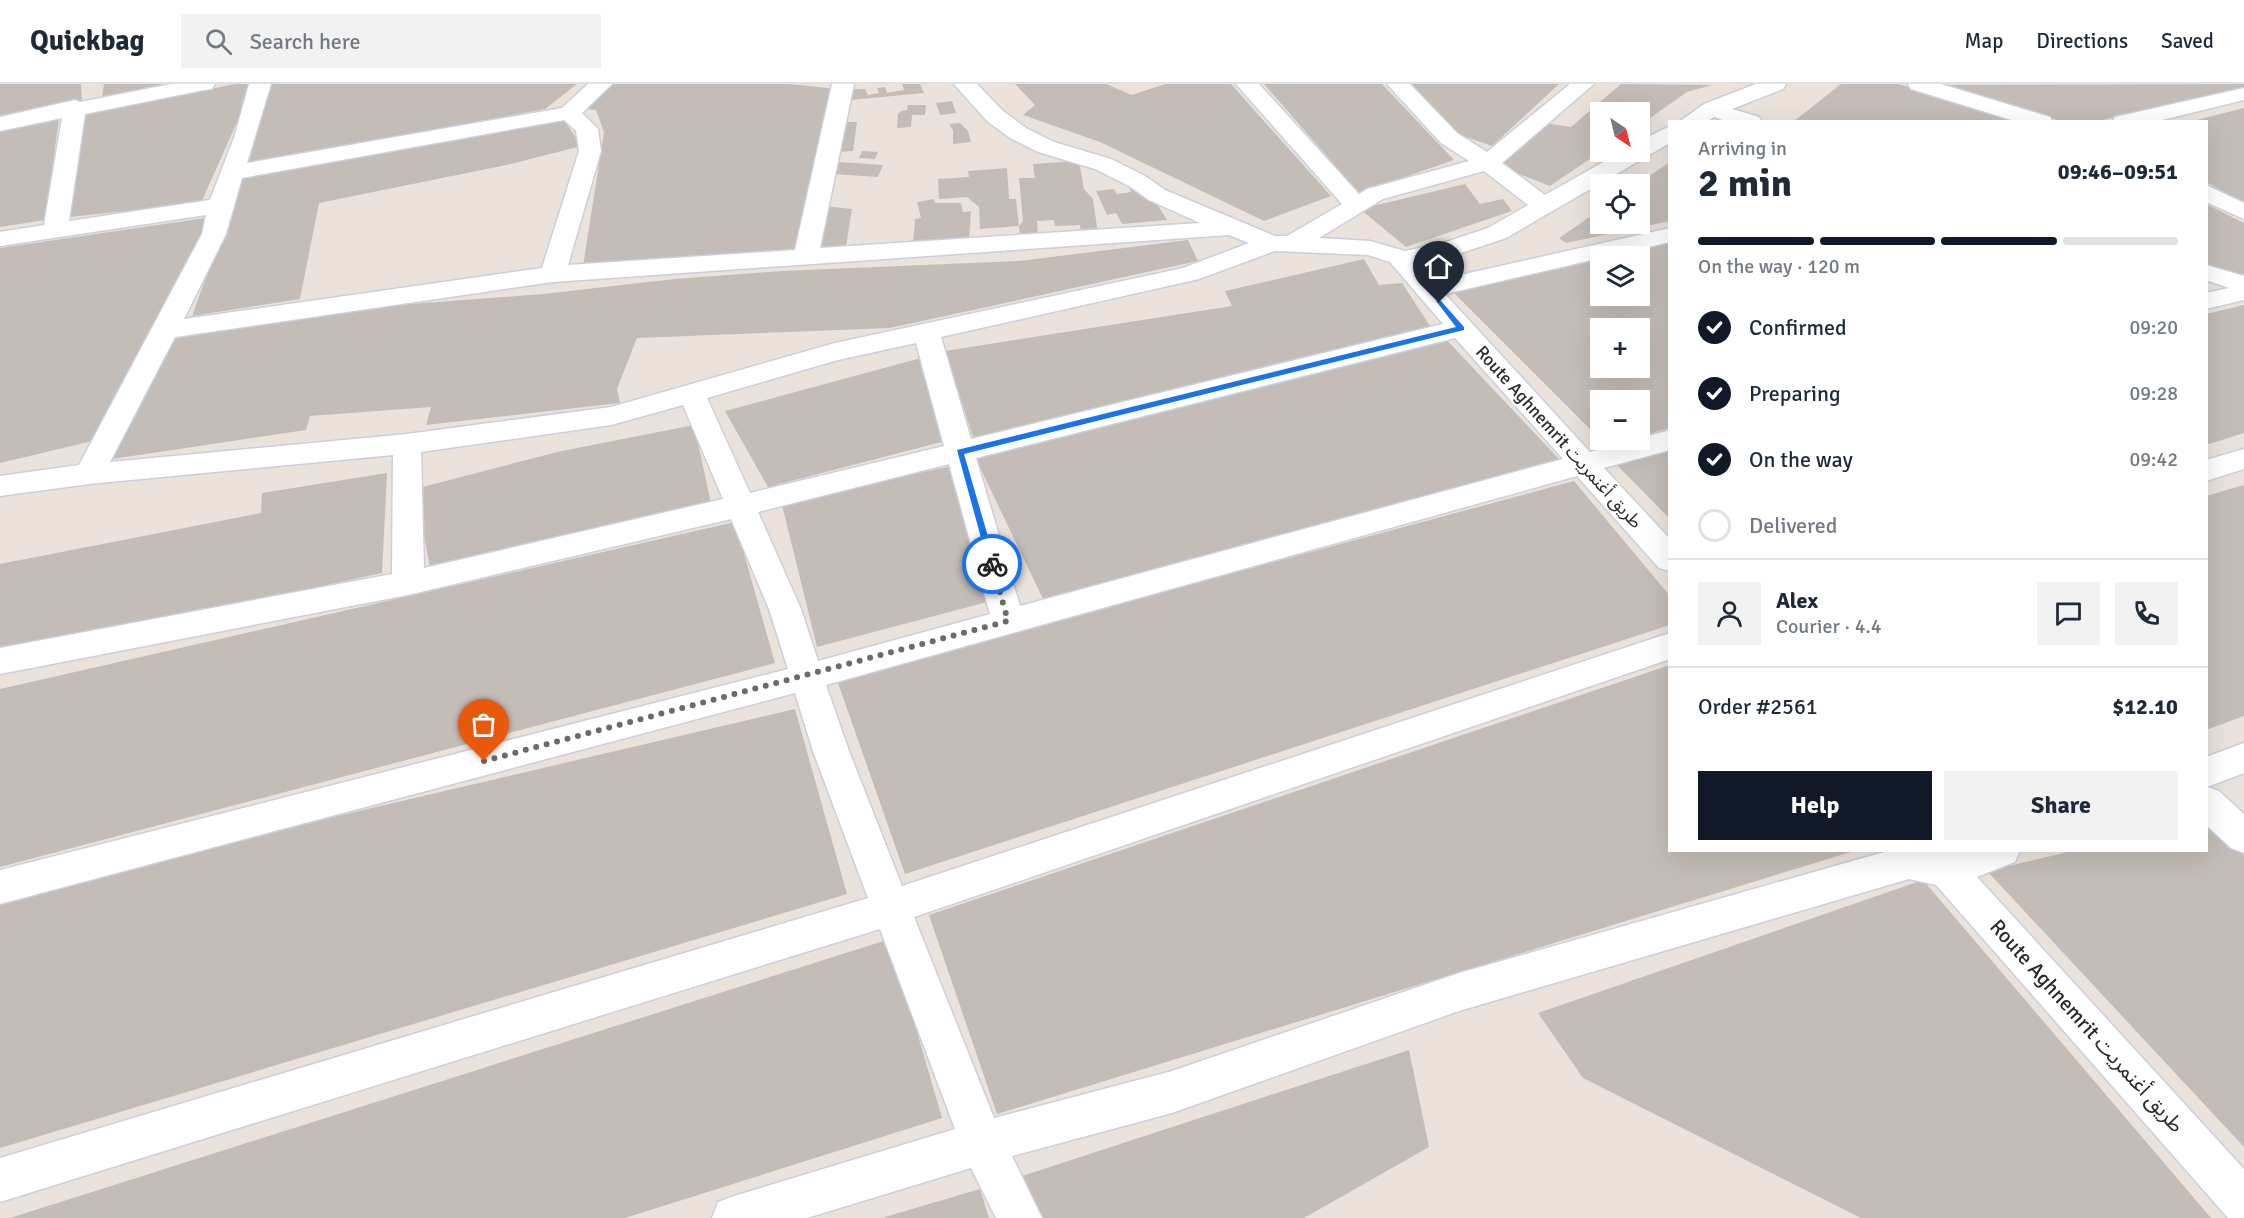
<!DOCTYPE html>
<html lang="en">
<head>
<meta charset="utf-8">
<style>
  :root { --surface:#fff; --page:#f2f2f3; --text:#1f2937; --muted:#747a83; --line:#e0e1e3; --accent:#111827 }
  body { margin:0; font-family:Signika,"Noto Sans Arabic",sans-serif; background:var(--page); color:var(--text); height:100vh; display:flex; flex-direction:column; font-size:22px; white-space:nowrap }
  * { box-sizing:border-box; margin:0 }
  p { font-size:20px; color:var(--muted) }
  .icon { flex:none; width:33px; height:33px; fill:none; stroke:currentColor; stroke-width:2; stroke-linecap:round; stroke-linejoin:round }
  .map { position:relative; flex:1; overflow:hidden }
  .panel { position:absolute; left:1668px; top:36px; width:540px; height:732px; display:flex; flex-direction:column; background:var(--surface); border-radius:0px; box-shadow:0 6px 24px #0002 }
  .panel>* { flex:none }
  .needle { width:39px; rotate:145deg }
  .fabs { position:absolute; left:1590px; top:18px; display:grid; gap:12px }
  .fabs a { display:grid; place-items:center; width:60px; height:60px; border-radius:0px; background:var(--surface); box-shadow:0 6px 24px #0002; font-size:30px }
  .pin { position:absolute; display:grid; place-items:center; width:51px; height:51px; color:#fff; margin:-62px -26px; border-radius:50% 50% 50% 0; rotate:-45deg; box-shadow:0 0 6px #0007 }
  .pin .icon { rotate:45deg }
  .courier { position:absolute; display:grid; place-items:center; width:60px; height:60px; margin:-30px; border:4px solid #1a73e8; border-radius:50%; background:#fff; color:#222; box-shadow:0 2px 8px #0007 }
  .headline em { font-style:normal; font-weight:700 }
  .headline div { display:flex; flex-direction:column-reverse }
  .headline { display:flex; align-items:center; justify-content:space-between; height:102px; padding:0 30px }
  h1 { font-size:39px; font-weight:700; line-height:45px }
  .bar { display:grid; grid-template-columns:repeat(4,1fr); gap:9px 6px; align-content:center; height:72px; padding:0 30px }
  .bar i { height:8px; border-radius:4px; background:var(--line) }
  .bar .current { background:var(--accent) }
  .bar p { grid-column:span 4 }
  .line { display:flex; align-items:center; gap:15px; padding:0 30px; border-top:2px solid var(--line) }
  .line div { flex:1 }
  .round { display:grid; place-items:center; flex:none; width:63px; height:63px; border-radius:0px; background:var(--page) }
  ol { padding:0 30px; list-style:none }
  li { display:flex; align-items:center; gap:18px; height:66px }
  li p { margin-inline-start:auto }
  li .icon { padding:6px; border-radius:50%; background:var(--accent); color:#fff; stroke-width:4 }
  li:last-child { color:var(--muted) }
  li i { width:33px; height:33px; border:3px solid var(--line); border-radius:50% }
  .primary-button { display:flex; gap:12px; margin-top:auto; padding:12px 30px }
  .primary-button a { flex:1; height:69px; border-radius:0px; background:var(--accent); color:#fff; font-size:24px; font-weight:700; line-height:69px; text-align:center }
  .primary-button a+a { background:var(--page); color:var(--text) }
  header { display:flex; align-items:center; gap:36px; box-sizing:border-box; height:84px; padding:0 30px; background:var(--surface); border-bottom:2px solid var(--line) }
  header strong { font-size:28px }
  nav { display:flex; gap:33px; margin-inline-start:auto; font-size:21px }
  .search { width:420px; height:54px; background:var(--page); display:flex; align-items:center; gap:15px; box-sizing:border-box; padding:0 21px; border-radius:0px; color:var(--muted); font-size:22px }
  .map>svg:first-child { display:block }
  .building { fill:#c4bdb7; fill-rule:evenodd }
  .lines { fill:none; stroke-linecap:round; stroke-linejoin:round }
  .minor-casing { stroke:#cad0db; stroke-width:3 }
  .minor { fill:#fff; fill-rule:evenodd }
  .route { fill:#1a73e8 }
  .done { stroke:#6e6a68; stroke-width:6; stroke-dasharray:0 10.8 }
  .labels { text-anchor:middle; stroke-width:5; stroke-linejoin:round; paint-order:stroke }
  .street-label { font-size:18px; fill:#2a2a2a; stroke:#fff }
  .near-street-label { font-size:21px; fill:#2a2a2a; stroke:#fff }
</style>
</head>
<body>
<header>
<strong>Quickbag</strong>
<div class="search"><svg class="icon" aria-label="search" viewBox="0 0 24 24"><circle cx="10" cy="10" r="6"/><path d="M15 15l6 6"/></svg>Search here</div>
<nav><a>Map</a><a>Directions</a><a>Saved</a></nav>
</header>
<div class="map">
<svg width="2244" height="1134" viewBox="0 0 2244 1134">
  <rect width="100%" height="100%" fill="#ebe2dc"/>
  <path class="building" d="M0 0H81L82 17 0 34Z
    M104 0H160V1L102 14Z
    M236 0H254L201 119 70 133 84 30Z
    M271 0H577L545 25 248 82Z
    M607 0H789L837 5 801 169 583 182 604 48 596 26 576 24Z
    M902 0H920L924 9 850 16 852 5H865L868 11 879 9 877 4 885 3 887 9 904 6Z
    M1015 0H1106L1132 11 1165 0H1231L1331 112 1264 137 1100 58 1023 31 1035 21Z
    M1264 0H1382L1454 76 1359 109Z
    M1406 0H1559L1492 62 1452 48Z
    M1621 0 1712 1 1687 8 1640 41V28H1600V68L1550 102 1498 82 1544 39 1571 43Z
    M1841 0H1898L2022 38H1793Z
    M2244 0V3L2094 38H2064L1937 1Z
    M952 17 956 29 940 31 936 19Z
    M908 21H926L925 31H912L911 43 897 44 898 30 901 27 907 26Z
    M2244 24V119L2206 98V38L2193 37Z
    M561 31 581 62 511 80 319 119 300 215 192 232 243 92Z
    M59 35 45 136 0 143V48Z
    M844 38H857L853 67 839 68Z
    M960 39 968 47 971 58 953 60V46L949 40Z
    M862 67 878 68 875 75 859 74Z
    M1079 77 1084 105 1093 115 1098 150 1081 151 1080 141 1055 142 1054 136 1037 137 1038 151 1020 152 1019 142 980 145 979 123 967 113 939 115 938 95 969 93 968 87 1007 84 1009 115H1016L1019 142 1023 137 1019 94H1035L1033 80Z
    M838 78 883 81 878 93 832 90Z
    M1670 78V137L1566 159 1559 154 1600 126V140H1640V100H1637Z
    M1127 99H1135L1159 123 1167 136 1122 140 1116 129 1107 131 1096 107 1114 105 1117 110 1131 108Z
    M1465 100 1480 120 1503 115 1512 127 1406 163 1360 125Z
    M934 115 935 119H961L963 128 971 127 969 158 913 161 915 135 921 134 917 118Z
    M2206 120 2244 139V191L2240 192 2206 181Z
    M824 122 852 125 846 163 819 166Z
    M212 133 101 355 0 379V164Z
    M1188 156 1198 177 890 244 637 254 617 305 620 319 426 341 431 323 310 332 306 346 112 375 170 256 304 228 543 210 675 195 782 187 1019 177Z
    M1670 157V344L1640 352V316H1600V356H1622L1606 361 1454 209 1600 174V212H1640V172H1610ZM1600 244H1640V284H1600Z
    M1364 175 1379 201 1402 199 1432 245 975 359 945 267 1232 222 1225 207Z
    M2244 221V349L2206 361V230Z
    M1442 251 1559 375 1044 517 974 371Z
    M921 274 953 355 768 403 725 327Z
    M694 341 711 419 430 483 415 405 557 368Z
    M1670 364V435L1614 378Z
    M957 381 991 517 817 563 781 417Z
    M387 389 382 489 0 572V480L261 429 262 409Z
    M1574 397 1670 512V541L905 790 837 596Z
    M2244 401V632L2206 646V412Z
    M735 438 775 579 0 783V605Z
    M1670 581V766L1854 767 997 1030 929 831Z
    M795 625 847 810 0 1064V811Z
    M2206 736 2244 771V1063L1987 787 2076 766H2206Z
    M1923 796 2211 1134H1861L1583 994 1538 929Z
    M890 855 942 1034 625 1134H10Z
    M1409 966 1429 1063 1304 1134H1042L1022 1092Z
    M980 1105 989 1134H885V1133Z"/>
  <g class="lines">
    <g class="minor-casing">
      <path id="minor" d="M171 0H215L212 5 204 6 85 30 69 137 210 116 235 51 249 0H271L247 79 562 24 588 0H612L582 29 598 45 601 67 568 181 795 166 832 0H854L820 164 1200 139 1149 116 1129 102 1095 85 1038 68 1010 54 987 37 954 0H977L1003 27 1026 44 1054 58 1111 75 1145 92 1165 106 1275 152H1287L1342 120 1236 0H1259L1359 110 1367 105 1469 77 1441 59 1387 0H1410L1457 49 1487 68 1570 0H1594L1502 79 1545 111 1621 68H1640V57L1670 42V59L1506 154 1455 171 1417 180 1433 197 1670 144V158L1445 210 1590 368 1670 346V366L1604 384 1670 455V487L1659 484 1577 392 826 601 849 667 902 802 1670 549V575L914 833 994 1034 1172 987 1459 889 1891 766H2020L2015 778 1977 793 2244 1085V1134H2228L1936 801 1909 795 1459 927 1172 1029 1012 1072 1042 1134H996L971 1084 807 1134H712L718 1118 734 1112 955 1045 880 845 0 1118V1074L868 814 813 667 795 609 0 820V786L788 585 769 525 731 435 408 511 0 590V564L392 490 393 371 89 400 0 412V392L79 381 202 150 206 131 0 162V148L44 141 62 34 0 47V33L75 16 80 18ZM564 36 576 47 579 67 542 184 184 235 226 150 242 94ZM1484 87 1528 121 1488 144 1440 160 1405 167 1370 157 1319 154 1383 115ZM1229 151 1249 159 1183 184 835 259 611 323 407 350 110 378 175 253 553 198ZM1275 167 1368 171 1390 178 1443 240 971 355 941 253 1199 195ZM1455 254 1563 375 1020 522 976 374ZM916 259 944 362 750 409 707 314 838 276ZM683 321 723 415 424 484 421 368 611 341ZM949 380 990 530 818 577 801 525 758 428Z
        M1756 0H1786L1783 5 1732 25 1759 33 1762 38H1728L1714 33 1706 38H1679L1704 20Z
        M1908 0H1941L2050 33 2053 38H2018L1911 5Z
        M2244 4V16L2154 38H2112L2115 33Z
        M2206 101 2244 119V135L2206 118Z
        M2206 181 2244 192V216L2206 225V209L2229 204 2206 196Z
        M2244 365V385L2206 397V376Z
        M2244 659V689L2207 703 2219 707 2244 730V769L2231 764 2206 741V673Z"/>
    </g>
    <use href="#minor" class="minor"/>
  </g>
  <path class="route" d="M1436 217H1441L1464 243V246L964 370 996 480 989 483 957 366 1456 243Z"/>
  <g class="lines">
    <path class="done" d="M484 677 1008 537 992 480"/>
  </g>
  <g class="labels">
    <g class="street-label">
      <text transform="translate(1559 353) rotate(48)" y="6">Route Aghnemrit طريق أغنمريت</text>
    </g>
    <g class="near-street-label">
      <text transform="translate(2087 942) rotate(48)" y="7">Route Aghnemrit طريق أغنمريت</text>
    </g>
  </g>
</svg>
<div class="fabs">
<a><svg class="needle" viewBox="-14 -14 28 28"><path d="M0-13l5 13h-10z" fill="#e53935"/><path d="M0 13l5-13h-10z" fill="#747a83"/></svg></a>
<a><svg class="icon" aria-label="locate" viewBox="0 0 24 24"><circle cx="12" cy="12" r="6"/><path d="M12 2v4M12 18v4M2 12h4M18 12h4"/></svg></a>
<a><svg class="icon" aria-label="layers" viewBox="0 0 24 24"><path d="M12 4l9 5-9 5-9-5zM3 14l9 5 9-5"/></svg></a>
<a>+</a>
<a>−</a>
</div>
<div class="pin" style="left:484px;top:677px;background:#ea580c"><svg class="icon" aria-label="bag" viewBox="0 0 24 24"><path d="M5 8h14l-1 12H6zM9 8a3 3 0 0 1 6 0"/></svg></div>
<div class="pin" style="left:1439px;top:219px;background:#1f2937"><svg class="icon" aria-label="home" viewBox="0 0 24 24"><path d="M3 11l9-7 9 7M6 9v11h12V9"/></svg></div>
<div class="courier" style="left:992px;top:480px"><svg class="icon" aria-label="bike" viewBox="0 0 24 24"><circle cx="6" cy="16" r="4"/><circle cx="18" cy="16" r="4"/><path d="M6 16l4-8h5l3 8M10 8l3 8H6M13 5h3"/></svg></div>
<section class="panel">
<div class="headline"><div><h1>2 min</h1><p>Arriving in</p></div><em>09:46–09:51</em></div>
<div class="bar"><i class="current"></i><i class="current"></i><i class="current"></i><i></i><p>On the way · 120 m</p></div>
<ol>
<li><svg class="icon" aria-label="check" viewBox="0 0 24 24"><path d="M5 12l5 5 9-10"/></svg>Confirmed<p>09:20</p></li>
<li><svg class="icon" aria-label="check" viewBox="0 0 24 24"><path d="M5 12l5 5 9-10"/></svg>Preparing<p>09:28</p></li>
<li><svg class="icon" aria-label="check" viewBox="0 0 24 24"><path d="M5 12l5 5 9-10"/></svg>On the way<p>09:42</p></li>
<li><i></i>Delivered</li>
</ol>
<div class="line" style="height:108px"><a class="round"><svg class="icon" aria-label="person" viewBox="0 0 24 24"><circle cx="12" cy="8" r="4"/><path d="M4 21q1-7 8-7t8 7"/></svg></a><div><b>Alex</b><p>Courier · 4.4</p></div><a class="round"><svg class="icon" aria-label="chat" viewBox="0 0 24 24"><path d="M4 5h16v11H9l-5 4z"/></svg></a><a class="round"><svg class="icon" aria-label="phone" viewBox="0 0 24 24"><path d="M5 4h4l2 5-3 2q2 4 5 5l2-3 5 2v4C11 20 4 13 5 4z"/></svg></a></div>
<div class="line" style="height:78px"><div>Order #2561</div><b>$12.10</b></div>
<div class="primary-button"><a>Help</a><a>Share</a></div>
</section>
</div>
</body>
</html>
